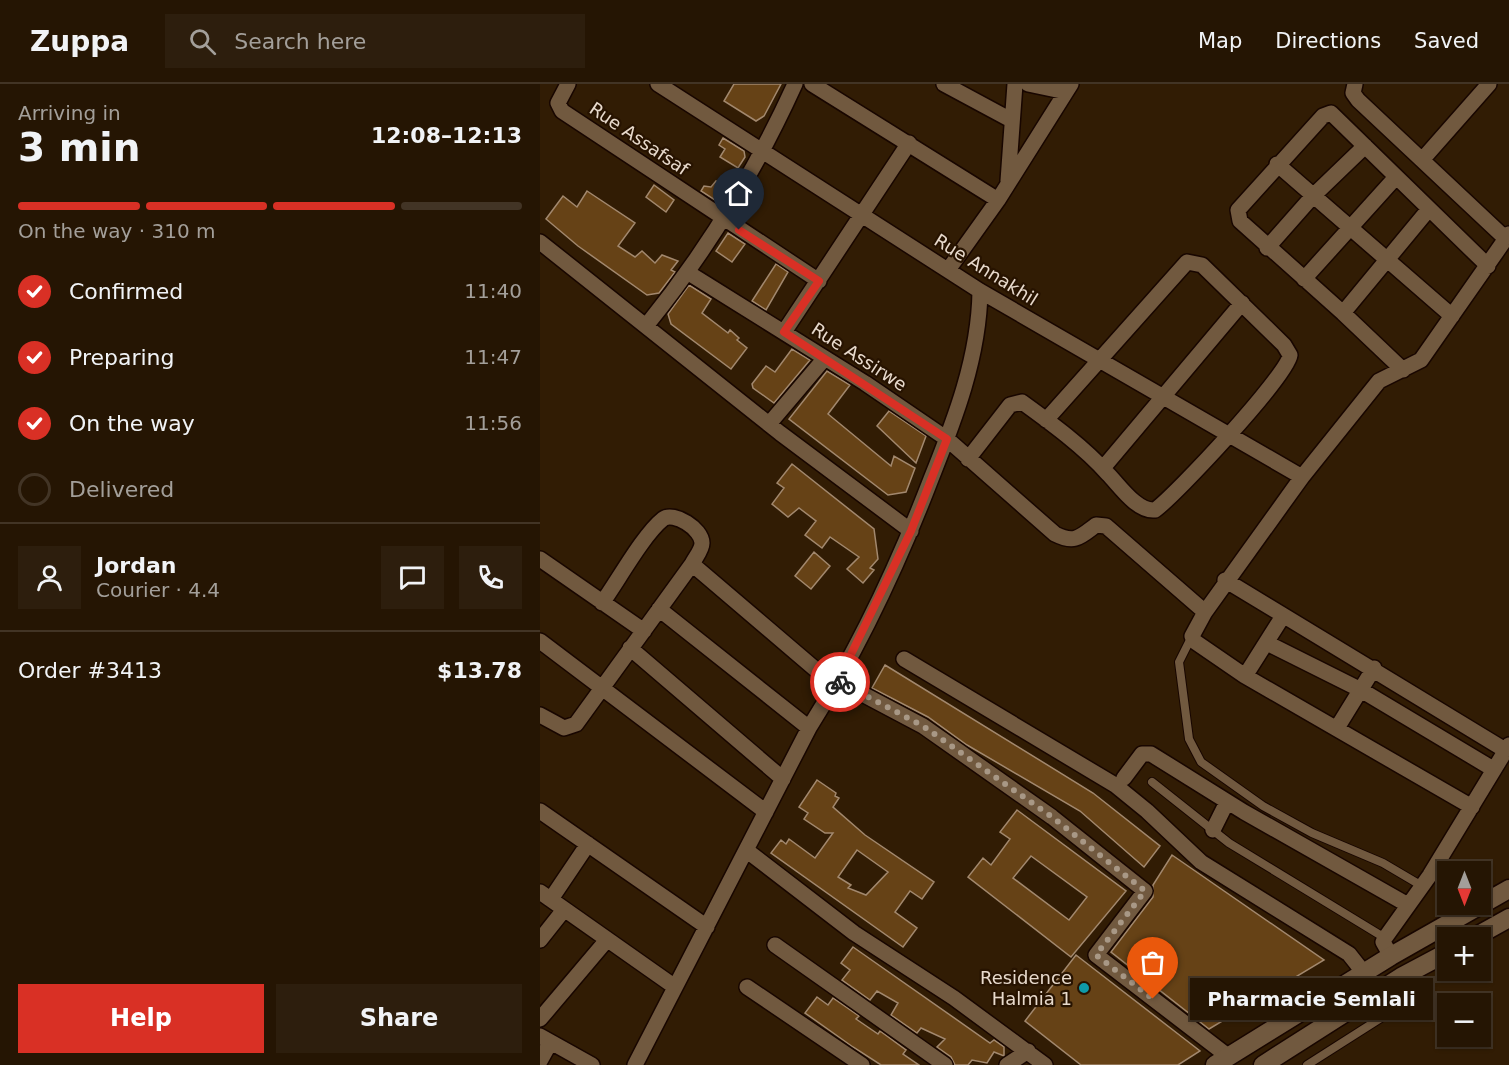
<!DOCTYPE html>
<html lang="en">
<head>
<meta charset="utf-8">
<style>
  :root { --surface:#251503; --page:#2d1e0d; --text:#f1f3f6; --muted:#a39f9a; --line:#423425; --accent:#d93025 }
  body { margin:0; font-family:"DejaVu Sans",sans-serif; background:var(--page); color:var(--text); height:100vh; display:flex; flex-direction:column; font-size:22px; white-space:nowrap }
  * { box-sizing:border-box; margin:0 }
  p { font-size:20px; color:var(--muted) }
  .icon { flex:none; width:33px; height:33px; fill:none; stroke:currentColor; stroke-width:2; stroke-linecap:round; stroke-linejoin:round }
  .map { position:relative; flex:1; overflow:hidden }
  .panel { display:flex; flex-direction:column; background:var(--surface); width:540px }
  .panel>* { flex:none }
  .needle { width:39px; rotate:180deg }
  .tools { position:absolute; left:897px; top:777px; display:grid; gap:12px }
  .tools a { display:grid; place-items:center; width:54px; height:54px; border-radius:0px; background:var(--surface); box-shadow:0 2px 4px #0004,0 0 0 2px var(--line); font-size:30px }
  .pin { position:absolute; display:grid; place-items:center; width:51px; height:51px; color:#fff; margin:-62px -26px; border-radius:50% 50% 50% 0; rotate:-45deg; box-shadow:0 0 6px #0007 }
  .pin .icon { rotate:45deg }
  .courier { position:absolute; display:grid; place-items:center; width:60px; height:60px; margin:-30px; border:4px solid #d93025; border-radius:50%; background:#fff; color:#222; box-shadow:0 2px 8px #0007 }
  .bubble { position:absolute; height:42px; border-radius:0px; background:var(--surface); box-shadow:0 2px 4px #0004,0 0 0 2px var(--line); font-size:20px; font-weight:600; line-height:42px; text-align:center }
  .head em { font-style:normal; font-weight:600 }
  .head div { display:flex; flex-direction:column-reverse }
  .head { display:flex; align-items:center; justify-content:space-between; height:102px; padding:0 18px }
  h1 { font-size:39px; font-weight:600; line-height:45px }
  .bar { display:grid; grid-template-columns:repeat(4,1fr); gap:9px 6px; align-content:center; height:72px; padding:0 18px }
  .bar i { height:8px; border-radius:4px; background:var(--line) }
  .bar .active { background:var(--accent) }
  .bar p { grid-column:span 4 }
  .line { display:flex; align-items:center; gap:15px; padding:0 18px; border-top:2px solid var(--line) }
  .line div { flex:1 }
  .round { display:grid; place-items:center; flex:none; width:63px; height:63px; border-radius:0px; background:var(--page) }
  ol { padding:0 18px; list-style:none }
  li { display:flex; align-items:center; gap:18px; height:66px }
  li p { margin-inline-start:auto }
  li .icon { padding:6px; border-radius:50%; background:var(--accent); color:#fff; stroke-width:4 }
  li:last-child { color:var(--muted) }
  li i { width:33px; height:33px; border:3px solid var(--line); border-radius:50% }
  .action { display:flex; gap:12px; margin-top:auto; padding:12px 18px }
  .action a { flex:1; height:69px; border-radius:0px; background:var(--accent); color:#fff; font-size:24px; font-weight:600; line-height:69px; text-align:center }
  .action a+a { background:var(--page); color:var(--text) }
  header { display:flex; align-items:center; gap:36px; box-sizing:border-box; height:84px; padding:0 30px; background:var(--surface); border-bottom:2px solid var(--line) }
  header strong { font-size:28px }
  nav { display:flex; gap:33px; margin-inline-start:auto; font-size:21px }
  .search { width:420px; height:54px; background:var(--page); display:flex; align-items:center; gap:15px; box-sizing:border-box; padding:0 21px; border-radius:0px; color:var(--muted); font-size:22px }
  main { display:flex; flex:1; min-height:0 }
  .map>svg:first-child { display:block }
  .building { fill:#664216; stroke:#a2886e; stroke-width:1.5; fill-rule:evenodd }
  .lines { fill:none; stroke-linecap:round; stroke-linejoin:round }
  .lane-casing { stroke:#180600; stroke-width:10 }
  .street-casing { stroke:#180600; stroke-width:18 }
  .secondary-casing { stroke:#180600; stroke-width:21 }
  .lane { stroke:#71593f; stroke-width:8 }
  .street { stroke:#71593f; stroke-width:15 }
  .secondary { stroke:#71593f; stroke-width:18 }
  .done { stroke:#a89886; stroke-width:6; stroke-dasharray:0 10.8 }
  .route { stroke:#d93025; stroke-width:8 }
  .culture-dot { fill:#0f9aa8; stroke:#271300; stroke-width:2 }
  .labels { text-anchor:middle; stroke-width:4.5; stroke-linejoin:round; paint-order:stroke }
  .street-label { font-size:18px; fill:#e8dacc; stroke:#271300 }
  .poi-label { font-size:18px; fill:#e8dacc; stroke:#271300; text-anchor:end }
</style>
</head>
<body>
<header>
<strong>Zuppa</strong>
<div class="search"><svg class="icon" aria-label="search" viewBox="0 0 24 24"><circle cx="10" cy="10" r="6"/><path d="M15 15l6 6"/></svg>Search here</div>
<nav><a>Map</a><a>Directions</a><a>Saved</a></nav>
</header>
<main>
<section class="panel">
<div class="head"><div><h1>3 min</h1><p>Arriving in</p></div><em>12:08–12:13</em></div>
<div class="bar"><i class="active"></i><i class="active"></i><i class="active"></i><i></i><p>On the way · 310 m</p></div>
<ol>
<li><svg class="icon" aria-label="check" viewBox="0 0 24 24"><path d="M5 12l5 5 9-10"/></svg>Confirmed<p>11:40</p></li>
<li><svg class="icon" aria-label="check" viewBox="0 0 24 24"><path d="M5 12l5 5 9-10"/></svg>Preparing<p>11:47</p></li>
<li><svg class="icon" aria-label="check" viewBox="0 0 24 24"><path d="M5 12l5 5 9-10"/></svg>On the way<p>11:56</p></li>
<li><i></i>Delivered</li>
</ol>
<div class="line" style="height:108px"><a class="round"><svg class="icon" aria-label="person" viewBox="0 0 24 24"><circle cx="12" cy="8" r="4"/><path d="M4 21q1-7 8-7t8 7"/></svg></a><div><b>Jordan</b><p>Courier · 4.4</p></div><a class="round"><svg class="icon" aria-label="chat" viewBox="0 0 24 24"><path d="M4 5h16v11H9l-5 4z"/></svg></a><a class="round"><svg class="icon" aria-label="phone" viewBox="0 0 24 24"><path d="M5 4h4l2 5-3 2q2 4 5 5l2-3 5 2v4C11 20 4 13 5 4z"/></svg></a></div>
<div class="line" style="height:78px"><div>Order #3413</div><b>$13.78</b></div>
<div class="action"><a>Help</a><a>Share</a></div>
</section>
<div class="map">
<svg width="969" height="981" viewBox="0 0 969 981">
  <rect width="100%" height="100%" fill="#311c04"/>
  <path class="building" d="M194 0H241L224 32 216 37 184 17Z
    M183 54 204 67 205 73 198 84 180 73 185 65 179 61Z
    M176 97 187 104 178 118 161 107 164 102 171 103Z
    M114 101 134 116 126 128 106 113Z
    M47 107 95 139 78 162 95 173 102 167 115 179 122 171 138 177 131 186 135 188 119 209 107 211 38 162 6 135 23 112 37 123Z
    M188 149 205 160 192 178 176 167Z
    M236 180 248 188 226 226 212 217Z
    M149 201 171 215 162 229 188 249 190 246 199 254 197 256 207 264 191 285 131 240 128 230Z
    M252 265 270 276 234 319 213 304 212 300 226 282 235 288Z
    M287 287 310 301 288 330 351 382 354 372 375 384 366 408 348 411 249 335Z
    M349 327 386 352 376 379 337 342Z
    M252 380 334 445 338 475 330 484 334 486 323 499 307 485 319 473 290 453 282 464 265 451 276 437 259 424 248 433 232 420 244 404 237 399Z
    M274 468 290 482 271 505 255 492Z
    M345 581 553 709 620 762 604 783 540 727 427 661 388 633 332 604Z
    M277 696 296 709 295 712 299 714 293 723 325 751 394 798 382 815 370 807 355 828 377 844 363 863 231 769 241 756 246 760 249 755 275 774 293 749H285L264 735 268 729 259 723ZM317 766 348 788 326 811 308 804 311 801 298 793Z
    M477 726 586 807 531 873 428 793 443 774 451 781 470 755 460 748ZM491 772 547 813 529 836 473 794Z
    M632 771 784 876 669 945 571 868 613 813V801Z
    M313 863 450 959 454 956 464 963V972L454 968 447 979 432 976 428 981H415L411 973 397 963 405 955 381 944 377 949 351 931 358 919 337 907 330 916 302 896 310 886 301 879Z
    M536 871 642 953 660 967 638 981H541L485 937Z
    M277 913 288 921 293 914 319 932 316 935 338 950 340 947 366 966 363 970 379 981H341L313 963 265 929Z"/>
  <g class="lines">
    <g class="lane-casing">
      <path id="lane" d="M652 552 639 578 649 655 661 678 723 722 772 749 843 779 882 802
        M612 698 689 759 845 854
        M767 981 866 918 870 913 861 894"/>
    </g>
    <g class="street-casing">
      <path id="street" d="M28 0 18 19 22 27 279 197
        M118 0 440 207 762 393
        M272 0 458 116
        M404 0 471 36
        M488 0 526 8
        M815 0 813 9 818 16 965 154
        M882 76 949 0
        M737 80 912 232
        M468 97 475 0
        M0 158 240 349 371 447
        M727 164 772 113 825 62
        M408 186 458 116 531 0
        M147 188 325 299 407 355 515 450C535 460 540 453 556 441L566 442 665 528 762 393 839 297 881 276 969 150
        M764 195 856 93
        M803 229 889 125
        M106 242C166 168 216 86 255 0
        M244 248 369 59
        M863 286 803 229 700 137 698 126 783 32 791 29 948 182
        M229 340 285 274
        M428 375 470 321 482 318C511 339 544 363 568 390 579 401 597 428 615 426 635 412 748 291 750 271L744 261 662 181 647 178 506 336
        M563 384 702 219
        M0 475 104 547
        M152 480 295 602
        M685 496 965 666
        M119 525 269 644
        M665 528 652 552 654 557 705 592 932 723
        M0 557 226 728
        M727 559 821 606 953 685
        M90 564 243 695
        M364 575 575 701 607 727 661 778 809 870 824 889
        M705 592 743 532
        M298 597 383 642 512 733 605 807 556 871 689 973
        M0 631 24 644 36 640 152 480C155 474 162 466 162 459 162 445 134 427 123 435 103 451 78 497 62 519
        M797 644 834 584
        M584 694 602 670H611L704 728 868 821
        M0 727 167 843
        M673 746 687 718
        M206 766 314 849 414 914 505 981
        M0 808 135 903
        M11 815 48 760
        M0 856 23 827
        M235 861 405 981
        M851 872 843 858 845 854 890 791 969 661
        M207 903 322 981
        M0 935 66 857
        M0 952 52 981
        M0 977 10 959
        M95 981 269 644C318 566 358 481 391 395 415 335 439 273 440 207
        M467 981 488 967"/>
    </g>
    <g class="secondary-casing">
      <path id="secondary" d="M933 854 969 834
        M675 981 851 872 969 805
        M723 981 861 893 908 868"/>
    </g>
    <use href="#lane" class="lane"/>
    <use href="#street" class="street"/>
    <use href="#secondary" class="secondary"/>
  </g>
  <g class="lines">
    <path class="done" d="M300 598 383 642 512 733 605 807 556 871 613 915"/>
    <path class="route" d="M199 146 279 197 244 248 407 355 371 447 298 597 300 598"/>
  </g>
  <circle class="culture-dot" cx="544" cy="904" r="6"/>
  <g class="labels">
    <g class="street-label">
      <text transform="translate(99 55) rotate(34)" y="6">Rue Assafsaf</text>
      <text transform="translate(446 186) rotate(32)" y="6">Rue Annakhil</text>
      <text transform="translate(319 273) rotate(33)" y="6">Rue Assirwe</text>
    </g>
    <g class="poi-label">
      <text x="532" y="900">Residence<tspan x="532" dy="21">Halmia 1</tspan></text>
    </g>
  </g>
</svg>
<div class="tools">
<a><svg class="needle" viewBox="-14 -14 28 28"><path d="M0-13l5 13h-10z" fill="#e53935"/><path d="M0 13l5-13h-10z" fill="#a39f9a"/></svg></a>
<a>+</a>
<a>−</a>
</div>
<div class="pin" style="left:613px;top:915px;background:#ea580c"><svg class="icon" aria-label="bag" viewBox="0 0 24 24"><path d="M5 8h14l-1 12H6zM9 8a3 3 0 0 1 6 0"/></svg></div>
<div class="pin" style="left:199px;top:146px;background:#1f2937"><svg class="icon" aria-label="home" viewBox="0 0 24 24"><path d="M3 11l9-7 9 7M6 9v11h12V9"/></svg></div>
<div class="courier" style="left:300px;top:598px"><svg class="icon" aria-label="bike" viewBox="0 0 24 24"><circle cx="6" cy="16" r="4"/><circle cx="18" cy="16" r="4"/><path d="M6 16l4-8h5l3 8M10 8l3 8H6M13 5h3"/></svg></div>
<div class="bubble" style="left:650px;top:894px;width:243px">Pharmacie Semlali</div>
</div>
</main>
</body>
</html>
